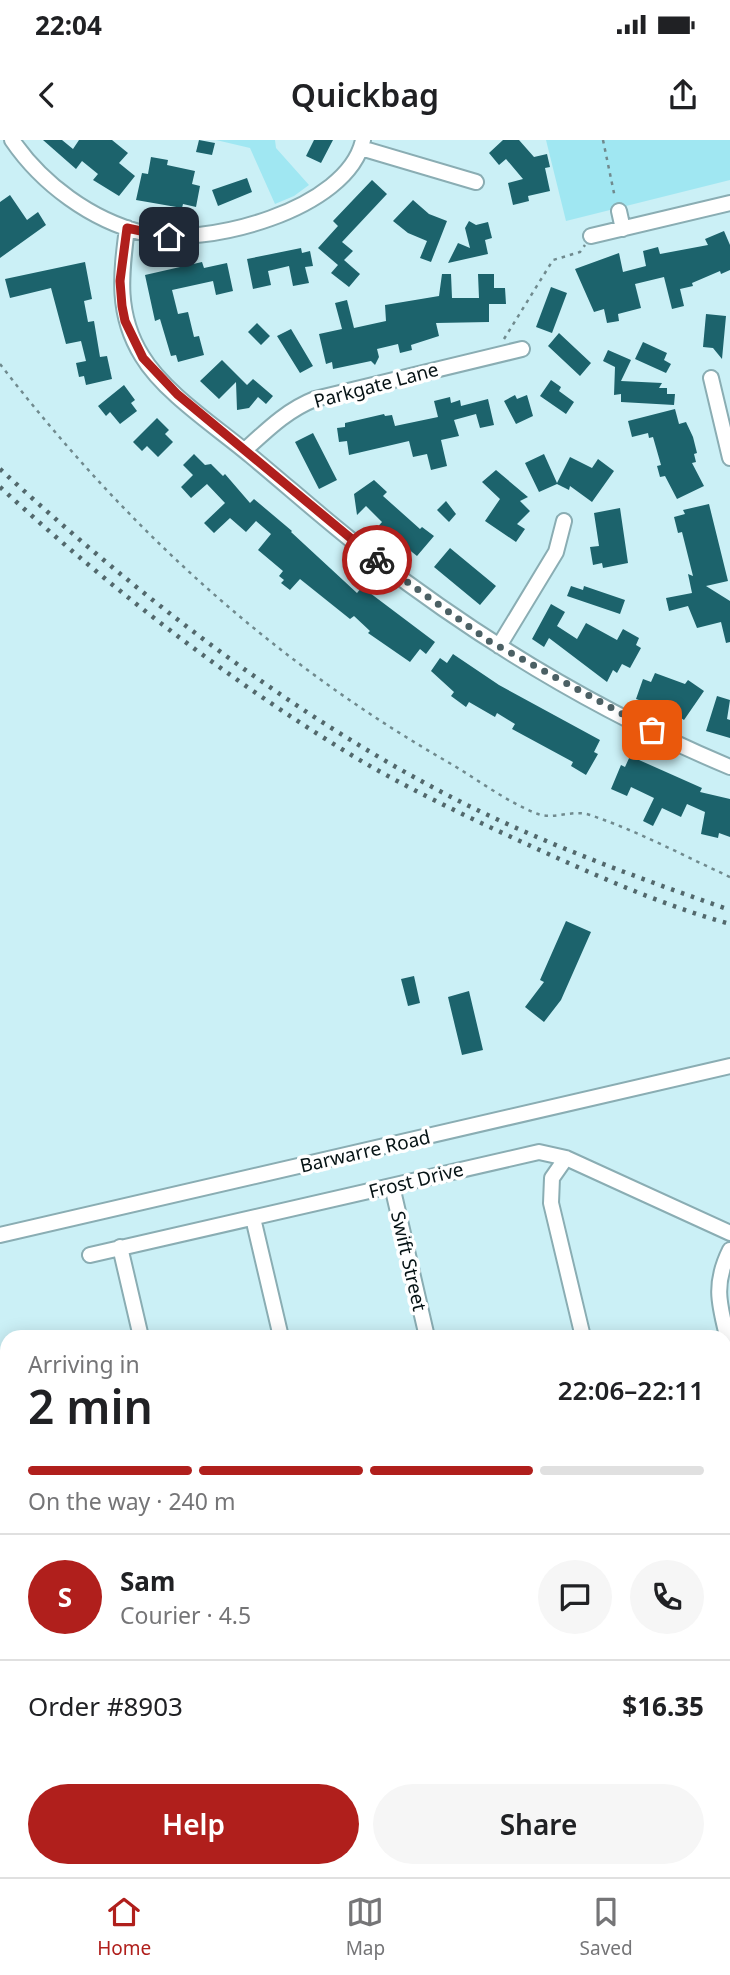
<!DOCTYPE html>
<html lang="en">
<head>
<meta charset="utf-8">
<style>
  :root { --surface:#fff; --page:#f6f6f6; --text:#202124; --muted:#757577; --line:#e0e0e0; --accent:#b01f1c }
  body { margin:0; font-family:"Noto Sans",sans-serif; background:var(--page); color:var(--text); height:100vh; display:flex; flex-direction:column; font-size:26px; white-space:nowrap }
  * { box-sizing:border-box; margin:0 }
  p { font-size:23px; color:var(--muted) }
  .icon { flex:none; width:38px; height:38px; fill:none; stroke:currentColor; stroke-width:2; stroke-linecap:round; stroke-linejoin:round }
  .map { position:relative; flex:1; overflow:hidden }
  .sheet { position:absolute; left:0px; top:1190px; width:732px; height:548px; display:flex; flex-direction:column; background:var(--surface); border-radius:21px 21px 0 0; box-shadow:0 4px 18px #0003 }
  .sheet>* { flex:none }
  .pin { position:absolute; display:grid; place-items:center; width:60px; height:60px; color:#fff; margin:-30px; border-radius:14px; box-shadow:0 4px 10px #0006 }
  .courier { position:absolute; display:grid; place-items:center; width:70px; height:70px; margin:-35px; border:5px solid #b01f1c; border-radius:50%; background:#fff; color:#222; box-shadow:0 2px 9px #0007 }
  .head em { font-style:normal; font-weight:600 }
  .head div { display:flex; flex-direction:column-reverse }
  .head { display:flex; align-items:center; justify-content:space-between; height:119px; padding:0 28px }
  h1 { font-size:46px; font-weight:600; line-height:52px }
  .bar { display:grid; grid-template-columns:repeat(4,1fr); gap:10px 7px; align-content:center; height:84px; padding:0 28px }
  .bar i { height:9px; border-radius:5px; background:var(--line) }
  .bar .selected { background:var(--accent) }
  .bar p { grid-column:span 4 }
  .line { display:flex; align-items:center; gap:18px; padding:0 28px; border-top:2px solid var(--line) }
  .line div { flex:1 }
  .round { display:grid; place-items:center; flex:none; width:74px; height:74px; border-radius:37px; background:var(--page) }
  .action { display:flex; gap:14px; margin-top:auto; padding:14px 28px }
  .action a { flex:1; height:80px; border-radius:42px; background:var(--accent); color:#fff; font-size:28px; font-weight:600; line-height:80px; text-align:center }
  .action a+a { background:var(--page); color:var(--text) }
  .status { display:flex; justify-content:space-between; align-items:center; height:49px; padding:0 35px; background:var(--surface); direction:ltr }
  .status svg { height:19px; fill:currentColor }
  header { display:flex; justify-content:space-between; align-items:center; height:91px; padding:0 28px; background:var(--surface); font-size:32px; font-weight:600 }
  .tab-bar { display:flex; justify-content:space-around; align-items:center; height:98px; border-top:2px solid var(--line); background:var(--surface); font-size:19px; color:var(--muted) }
  .tab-bar a { display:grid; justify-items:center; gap:4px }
  .tab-bar .selected { color:var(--accent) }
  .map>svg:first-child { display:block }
  .green { fill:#a0e7f2 }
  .building { fill:#1c636c }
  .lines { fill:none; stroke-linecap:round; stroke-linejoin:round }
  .minor-casing { stroke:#8aadb3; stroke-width:18 }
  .path { stroke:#708a8e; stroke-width:2.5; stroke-dasharray:3.5 5; stroke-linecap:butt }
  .minor { stroke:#fff; stroke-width:14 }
  .rail { stroke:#52686c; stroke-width:4.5; stroke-dasharray:3.5 7; stroke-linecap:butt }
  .done { stroke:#4b6064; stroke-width:7; stroke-dasharray:0 12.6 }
  .route { stroke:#b01f1c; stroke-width:9 }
  .labels { text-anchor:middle; stroke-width:7; stroke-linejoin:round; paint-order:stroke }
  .street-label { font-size:19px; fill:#061315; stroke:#fff }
</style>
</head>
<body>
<div class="status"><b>22:04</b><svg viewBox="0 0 49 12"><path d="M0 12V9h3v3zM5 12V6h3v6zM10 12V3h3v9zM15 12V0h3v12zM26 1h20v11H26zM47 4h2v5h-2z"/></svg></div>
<header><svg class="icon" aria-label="back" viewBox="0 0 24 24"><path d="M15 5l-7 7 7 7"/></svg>Quickbag<svg class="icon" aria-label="share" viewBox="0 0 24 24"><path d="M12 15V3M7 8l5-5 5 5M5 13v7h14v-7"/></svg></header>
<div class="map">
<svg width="730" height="1737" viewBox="0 0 730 1737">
  <rect width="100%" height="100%" fill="#cbf0f6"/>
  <path class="green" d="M216 0H275L276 8 309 45 294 56 275 64 250 8Z
    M546 0H730V40L566 81Z
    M152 1731H599L601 1737H154Z"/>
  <path class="building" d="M43 0H62L73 9 79 0H112L128 13 119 23 135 36 119 56 93 40 98 34 82 21 76 29Z
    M199 0 215 3 212 15 196 12Z
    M314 0H333L321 23 306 16Z
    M503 0H519L534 17 547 14 550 27 545 28 550 51 528 56 529 61 513 65 508 43 523 39 506 19 499 25 489 13Z
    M151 17 168 20 167 25 195 31 192 44 200 46 196 67 183 64 182 68 136 60 142 33 148 34Z
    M247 38 252 52 218 66 212 50Z
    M372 40 387 54 342 102 353 111 344 120 360 134 349 147 331 133 338 125 318 108 338 86 333 81Z
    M10 55 27 80 38 72 46 85 0 118V62Z
    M413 60 429 74 447 81 431 122 420 118 427 101 408 93 393 81Z
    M469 81 476 85 488 82 492 98 485 100 488 114 448 123 458 103 470 108 465 88Z
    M724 91 730 105V130L721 134 720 131 692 143 693 146 680 149 684 166 672 169 664 137 635 144 641 168 618 174 619 181 607 183 604 169 594 172 575 129 619 113 623 132 646 126 643 111 658 107 660 114 708 105 705 99Z
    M301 108 302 113 310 111 313 126 305 127 309 143 293 146 289 126 268 131 271 145 253 149 247 119Z
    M85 122 92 159 84 161 88 182 94 181 100 217 107 216 112 239 86 245 84 236 79 237 76 223 86 221 81 201 66 204 51 148 10 158 5 139Z
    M202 122 204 128 227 123 233 151 216 155 213 141 172 150 178 174 188 172 194 197 199 196 204 215 178 222 176 215 171 216 160 179 155 181 145 135Z
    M442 134H451L452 158H479L478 134H494V148H505L506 164H489V182L436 183 439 196 411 205 412 210 400 213 398 204 377 209 379 217 375 225 371 221 333 229 332 222 326 224 319 194 342 189 335 163 347 160 354 188 386 181 385 165 439 156Z
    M551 147 567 153 552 193 536 187Z
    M706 174 726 176 722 219 713 208 703 207Z
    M257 183 270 196 261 205 248 192Z
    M291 189 313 226 300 233 277 196Z
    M559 193 591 223 580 236 548 206Z
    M643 202 667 213 664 220 671 224 666 233 635 219Z
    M608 210 631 220 621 241 662 243 659 248H667V254H675L674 265 621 262V254L614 255 615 227 603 221Z
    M222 220 247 245 253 239 273 256 266 264 258 257 249 268 237 270 236 242 219 259 200 241Z
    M551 240 561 247 559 251 574 262 566 274 540 256Z
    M124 245 135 260 131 263 137 271 120 284 110 272 106 276 98 266Z
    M515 255 517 259 527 255 533 276 516 284 504 261Z
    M450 257 451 263 460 260 461 266 488 259 494 285 480 288 476 274 454 280 459 296 441 300 447 326 431 330 427 314 413 317 409 301 349 315 347 301 339 302 337 288 345 287V283L384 274 385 276 392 275 395 286 438 277 434 261Z
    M675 269 679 284 686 282 693 297 697 313 694 314 696 322 692 323 704 346 677 359 665 336 660 337 657 326 661 325 653 297 649 298 648 293 632 297 628 281Z
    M157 278 169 290 165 294 173 302 158 317 147 306 142 311 133 302Z
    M313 293 337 340 319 349 295 302Z
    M194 314 205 325 211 324 223 336 225 334 250 363 254 359 292 391 291 392 357 453 362 447 435 502 426 514 420 509 410 522 368 493 370 491 354 476 350 479 300 439 290 450 281 443 284 440 279 436 283 431 258 410 271 394 256 381 246 392 230 378 214 393 204 383 225 363 207 344 191 358 181 347 193 335 183 325Z
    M544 314 557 343 570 317 592 328 598 319 614 331 592 362 570 346 569 350 557 344 539 352 525 323Z
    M496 330 528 357 520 361 530 371 517 384 525 389 516 402 485 381 500 359 482 342Z
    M374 340 387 352 383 356 420 389 422 387 434 396 417 416 393 397 388 402 375 390 382 382 366 366 357 375 354 354Z
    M446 361 456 374 449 382 437 370Z
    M709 364 728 441 706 446 730 461V502L726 503 721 482 697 488 688 466 669 471 666 458 692 453 688 434 693 436 682 392 678 393 674 377 685 374 683 370Z
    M620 368 628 423 603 428 602 423 593 425 590 407 599 406 594 373Z
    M450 408 496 446 480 465 434 427Z
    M571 446 583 450 584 446 625 460 620 474 567 456Z
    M551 464 565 472 557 486 577 499 586 483 617 500 623 489 639 498 636 505 641 508 630 528 622 524 617 533 613 530 607 542 549 498 544 507 532 499Z
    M453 514 499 545 600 600 594 612 598 614 586 635 571 626 573 622 512 589 515 584 497 573 495 577 469 562 466 567 451 556 454 552 431 531 440 518 447 523Z
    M655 533 685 544 688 540 704 551 684 580 660 564 659 567 636 559 643 539 651 542Z
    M717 556 730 560 727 579 730 580V598L706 591Z
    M630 616 702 648 700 652 730 659V697L719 693 718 698 701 694 705 672 687 664 681 677 662 668 653 686 643 681 654 658 631 647 627 656 611 649 621 625 625 627Z
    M566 781 591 792 561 860 544 882 525 867 544 842 540 840Z
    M414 836 420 863 408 866 401 839Z
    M469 851 483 910 462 915 448 857Z"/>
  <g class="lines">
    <g class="minor-casing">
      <path id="minor" d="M12 0C42 44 91 80 143 93 204 108 348 70 363 0
        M361 8 476 42
        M619 71 623 89
        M127 88C121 135 116 174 142 216 164 253 218 288 251 316 292 350 332 386 374 418 482 501 603 574 730 627
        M591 96 730 63
        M711 238 730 318
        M245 310C267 290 287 270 315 259L522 209
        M499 506 556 412 564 381
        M566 1018 552 1038 551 1063 583 1197
        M392 1046 427 1197
        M253 1078 281 1197
        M0 1095 730 926
        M120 1107 141 1197
        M730 1110C711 1148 721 1169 730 1208
        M90 1115 539 1012 566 1018 730 1093
        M724 1345 730 1344
        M724 1489 730 1488
        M724 1629 730 1628
        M634 1731 636 1737"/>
    </g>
    <path class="path" d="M603 0 615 58
      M504 199 553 120 580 112 585 105
      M0 224C125 386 268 518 446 621 476 638 506 662 538 674 553 680 574 669 590 675 638 691 684 716 730 737"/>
    <use href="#minor" class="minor"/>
    <path class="rail" d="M0 329C138 456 300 582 469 666 553 707 641 739 730 770
      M0 347C111 449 229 541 358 619 414 652 474 680 533 707 597 736 662 765 730 784"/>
  </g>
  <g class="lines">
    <path class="done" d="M377 420 489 501 652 590"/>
    <path class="route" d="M169 97 127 88 120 141 122 166 125 181 143 218 177 254 377 420"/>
  </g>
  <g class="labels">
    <g class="street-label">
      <text transform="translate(376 245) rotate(-15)" y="7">Parkgate Lane</text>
      <text transform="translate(365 1011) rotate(-13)" y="7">Barwarre Road</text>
      <text transform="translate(416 1040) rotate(-14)" y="7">Frost Drive</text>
      <text transform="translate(409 1121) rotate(77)" y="7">Swift Street</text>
    </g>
  </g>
</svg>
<div class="pin" style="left:652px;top:590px;background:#ea580c"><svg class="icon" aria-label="bag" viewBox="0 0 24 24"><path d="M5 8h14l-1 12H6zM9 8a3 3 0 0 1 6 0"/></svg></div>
<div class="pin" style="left:169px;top:97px;background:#1f2937"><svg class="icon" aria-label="home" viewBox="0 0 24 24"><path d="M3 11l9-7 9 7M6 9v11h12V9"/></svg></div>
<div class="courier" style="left:377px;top:420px"><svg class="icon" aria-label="bike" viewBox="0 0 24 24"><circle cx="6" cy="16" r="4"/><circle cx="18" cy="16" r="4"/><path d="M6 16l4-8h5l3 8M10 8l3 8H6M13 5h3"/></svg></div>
<section class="sheet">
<div class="head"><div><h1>2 min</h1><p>Arriving in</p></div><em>22:06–22:11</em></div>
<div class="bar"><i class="selected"></i><i class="selected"></i><i class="selected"></i><i></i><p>On the way · 240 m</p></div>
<div class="line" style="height:126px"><b class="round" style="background:var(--accent);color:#fff">S</b><div><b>Sam</b><p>Courier · 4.5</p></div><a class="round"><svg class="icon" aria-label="chat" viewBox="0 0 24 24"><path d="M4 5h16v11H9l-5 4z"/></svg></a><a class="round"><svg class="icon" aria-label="phone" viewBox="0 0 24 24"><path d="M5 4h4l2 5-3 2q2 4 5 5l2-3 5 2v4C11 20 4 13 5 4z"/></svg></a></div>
<div class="line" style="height:91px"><div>Order #8903</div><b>$16.35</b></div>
<div class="action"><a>Help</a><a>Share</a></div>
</section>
</div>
<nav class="tab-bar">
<a class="selected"><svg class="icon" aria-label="home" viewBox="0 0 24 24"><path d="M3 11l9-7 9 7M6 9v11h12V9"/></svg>Home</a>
<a><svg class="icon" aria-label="map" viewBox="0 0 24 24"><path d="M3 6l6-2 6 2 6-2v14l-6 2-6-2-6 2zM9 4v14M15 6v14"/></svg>Map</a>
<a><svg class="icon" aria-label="saved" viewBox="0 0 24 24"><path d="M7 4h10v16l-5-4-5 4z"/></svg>Saved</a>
</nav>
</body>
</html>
